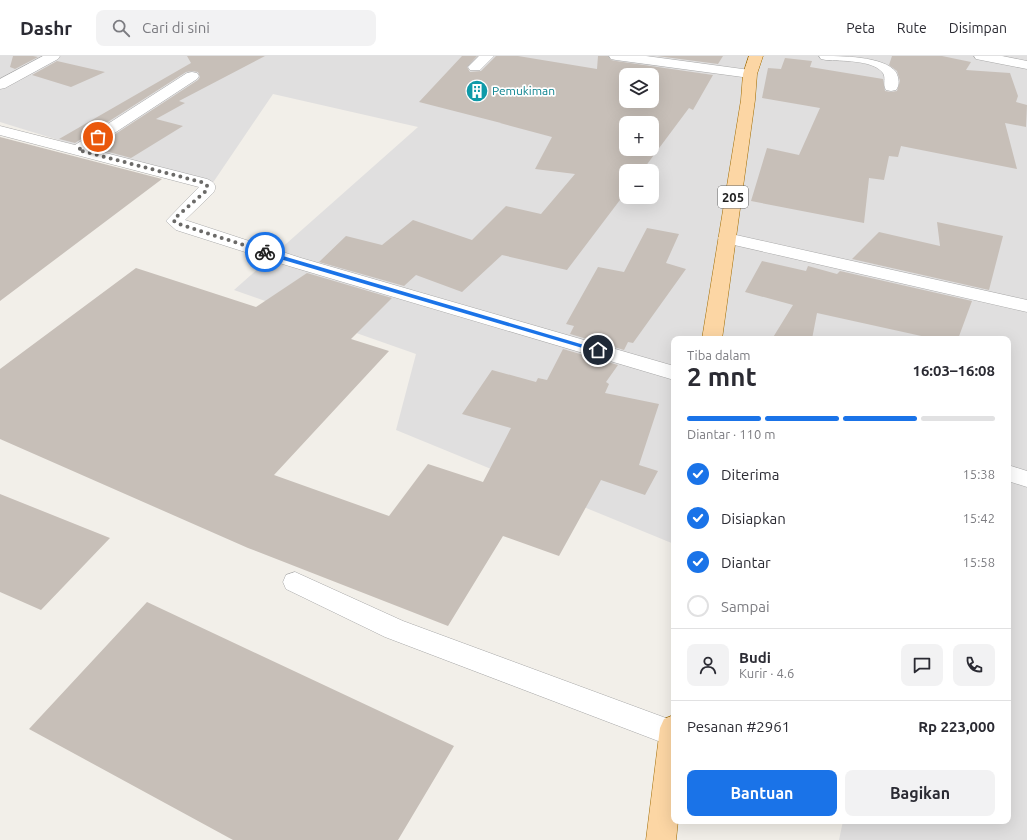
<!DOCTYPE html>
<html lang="id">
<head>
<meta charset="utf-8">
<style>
  :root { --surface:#fff; --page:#f2f2f3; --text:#2b2b33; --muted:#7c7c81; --line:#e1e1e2; --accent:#1a73e8 }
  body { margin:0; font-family:Ubuntu,sans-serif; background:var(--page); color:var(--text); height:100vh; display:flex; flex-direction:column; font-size:15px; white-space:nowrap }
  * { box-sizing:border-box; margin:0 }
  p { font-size:13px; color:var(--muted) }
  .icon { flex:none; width:22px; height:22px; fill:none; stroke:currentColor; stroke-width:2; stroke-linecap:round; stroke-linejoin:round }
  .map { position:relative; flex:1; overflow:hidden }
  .side { position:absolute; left:671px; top:280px; width:340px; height:488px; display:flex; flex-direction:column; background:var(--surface); border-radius:8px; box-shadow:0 4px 16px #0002 }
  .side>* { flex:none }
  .fabs { position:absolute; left:619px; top:12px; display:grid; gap:8px }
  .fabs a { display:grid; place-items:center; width:40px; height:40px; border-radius:8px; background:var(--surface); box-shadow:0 4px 16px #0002; font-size:20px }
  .pin { position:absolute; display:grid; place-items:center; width:34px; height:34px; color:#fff; margin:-17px; border:2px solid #fff; border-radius:50%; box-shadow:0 1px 4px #0007 }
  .courier { position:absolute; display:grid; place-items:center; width:40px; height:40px; margin:-20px; border:3px solid #1a73e8; border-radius:50%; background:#fff; color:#222; box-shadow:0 1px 5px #0007 }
  .headline em { font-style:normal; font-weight:600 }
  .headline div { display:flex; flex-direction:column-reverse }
  .headline { display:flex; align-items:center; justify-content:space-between; height:68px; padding:0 16px }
  h1 { font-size:26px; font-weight:600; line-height:30px }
  .bar { display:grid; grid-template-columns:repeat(4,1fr); gap:6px 4px; align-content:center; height:48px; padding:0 16px }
  .bar i { height:5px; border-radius:3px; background:var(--line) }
  .bar .active { background:var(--accent) }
  .bar p { grid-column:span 4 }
  .line { display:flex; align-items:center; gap:10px; padding:0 16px; border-top:1px solid var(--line) }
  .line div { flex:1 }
  .round { display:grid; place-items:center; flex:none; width:42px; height:42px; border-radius:8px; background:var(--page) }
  ol { padding:0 16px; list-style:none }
  li { display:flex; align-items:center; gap:12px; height:44px }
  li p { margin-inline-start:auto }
  li .icon { padding:4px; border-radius:50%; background:var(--accent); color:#fff; stroke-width:4 }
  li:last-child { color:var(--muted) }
  li i { width:22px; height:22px; border:2px solid var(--line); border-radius:50% }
  .action { display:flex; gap:8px; margin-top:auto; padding:8px 16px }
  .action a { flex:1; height:46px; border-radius:8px; background:var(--accent); color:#fff; font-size:16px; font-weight:600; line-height:46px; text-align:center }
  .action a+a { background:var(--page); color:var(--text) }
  header { display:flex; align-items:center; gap:24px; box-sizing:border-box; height:56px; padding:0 20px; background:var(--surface); border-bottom:1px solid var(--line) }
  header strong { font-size:19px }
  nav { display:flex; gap:22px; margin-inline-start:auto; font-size:14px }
  .search { width:280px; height:36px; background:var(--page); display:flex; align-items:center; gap:10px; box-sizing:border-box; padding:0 14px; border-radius:8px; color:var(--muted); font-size:15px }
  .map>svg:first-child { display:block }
  .residential { fill:#e0dfdf; fill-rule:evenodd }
  .building { fill:#c7bfb8; fill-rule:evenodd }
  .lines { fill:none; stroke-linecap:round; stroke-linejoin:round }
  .minor-casing { stroke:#a9a9a9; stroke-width:1 }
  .major-casing { stroke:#a06b00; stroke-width:1 }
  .minor { fill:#fff; fill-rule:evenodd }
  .major { fill:#fcd6a4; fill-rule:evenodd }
  .route { fill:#1a73e8 }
  .done { stroke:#6b6a68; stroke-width:4; stroke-dasharray:0 7.2 }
  .labels { text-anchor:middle; stroke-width:3.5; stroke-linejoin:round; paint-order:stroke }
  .far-culture-label { font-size:12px; fill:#0d838f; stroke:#fff; text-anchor:start }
  .shield { fill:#fff; stroke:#646464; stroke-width:1 }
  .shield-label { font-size:13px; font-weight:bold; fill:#222 }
</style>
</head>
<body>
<header>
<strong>Dashr</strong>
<div class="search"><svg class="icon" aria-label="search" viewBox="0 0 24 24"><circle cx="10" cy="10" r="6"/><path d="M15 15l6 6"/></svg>Cari di sini</div>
<nav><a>Peta</a><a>Rute</a><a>Disimpan</a></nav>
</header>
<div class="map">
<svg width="1027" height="784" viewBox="0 0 1027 784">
  <rect width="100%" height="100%" fill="#f2efe9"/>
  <path class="residential" d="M0 0H1027V784H839L843 765H1008V283H674V488L396 374 416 298 234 234 418 71 273 38 210 131 0 66ZM626 19H652V45H626ZM626 67H652V93H626ZM626 115H652V141H626Z"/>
  <path class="building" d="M13 0H33L38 1 15 13 10 11Z
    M187 0H265L179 45 185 47 156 63 183 70 131 102 94 92 198 24 200 21 198 16 192 15 186 16 75 87 59 83 191 7Z
    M462 0H477L467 11 470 16 481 15 496 0H518L597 13 598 0H608L611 4 616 5 713 19 693 54 689 52 642 115H626V136L567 214 502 199 462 236 416 219 404 230 319 206 346 180 382 189 413 164 472 184 506 150 541 158 575 118 535 113 552 81 500 67H501L419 46ZM626 19H652V45H626ZM626 67H652V93H626Z
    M657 0H723L718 8Z
    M892 0H942L971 6 966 14 1010 17 1018 40 1016 46 1027 49 1026 71 1005 67 1017 113 901 90 898 101 889 100 884 124 869 122 864 167 751 145 767 92 799 99 820 52 762 42 768 12 781 13 785 2 812 5 810 11 883 23 885 35 891 36 897 35 900 25 897 15 889 9Z
    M57 5 105 16 71 31 32 19Z
    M0 81 162 123 0 245Z
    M937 166 1003 180 989 234 852 203 879 176 940 190Z
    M647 172 679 178 666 207 686 213 633 287 628 286 624 294 570 278 574 270 566 268 598 211 624 216Z
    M762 205 806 215 808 210 837 218 840 215 972 245 958 283H935L817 257 812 283H772L793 249 745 236Z
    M136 212 256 251 307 217 392 242 351 283 389 295 274 419 389 460 428 408 483 426 511 372 462 358 492 314 536 326 538 322 547 324 563 293 618 309 606 326 609 328 605 337 659 348 639 409 658 415 645 439 601 424 559 500 503 480 448 570 248 492 0 383V313Z
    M0 438 110 482 41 554 0 536Z
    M147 546 454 690 398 784H233L29 673Z"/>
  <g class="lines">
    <g class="minor-casing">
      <path id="minor" d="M43 0H60L58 3 5 32 0 33V23Z
        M479 0H494L480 14H470L468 11Z
        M609 0H646L750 14 755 15 757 18 755 21 750 22 616 4 611 3Z
        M819 0C841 0 884 0 896 16 899 22 900 29 896 34L891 35 886 34C882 28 887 21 882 16 872 4 841 5 826 4L821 3Z
        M974 0H1002L1027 5V13L981 4 976 3Z
        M192 16 197 17 199 20 197 23 90 93 207 123C214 126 218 130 213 137L185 164 301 202 674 310V324L289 210 176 174 166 165 199 131 0 79V70L75 89 187 17Z
        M727 177 1027 244V256L721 186 718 182 721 178Z
        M1008 409 1027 415V431L1008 425Z
        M295 516 403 565 674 665V691L385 581 286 533 283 526 286 519Z"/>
    </g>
    <g class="major-casing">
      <path id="major" d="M749 0H763L757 18 755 44 722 283H702L741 44 743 18Z
        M674 659V765H678L676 784H646L660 672 664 663Z"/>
    </g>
    <use href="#minor" class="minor"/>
    <use href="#major" class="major"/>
  </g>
  <path class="route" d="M263 195H266L601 294 596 296 263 198Z"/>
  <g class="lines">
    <path class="done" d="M98 81 78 94 201 126 207 129V134L175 162 174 165 176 167 265 196"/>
  </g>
  <defs>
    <g id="building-disc" transform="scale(1.15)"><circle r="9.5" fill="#0f9aa8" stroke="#fff"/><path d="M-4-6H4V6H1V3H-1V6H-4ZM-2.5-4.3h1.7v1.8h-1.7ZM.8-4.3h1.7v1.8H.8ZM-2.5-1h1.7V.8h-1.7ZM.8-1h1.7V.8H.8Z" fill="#fff"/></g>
  </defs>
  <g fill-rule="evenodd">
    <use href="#building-disc" x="477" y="35"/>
  </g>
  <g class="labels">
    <g class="far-culture-label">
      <text x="492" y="39">Pemukiman</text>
    </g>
    <rect class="shield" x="718" y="130" width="30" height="22" rx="3"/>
    <g class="shield-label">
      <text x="733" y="146">205</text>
    </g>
  </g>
</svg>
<div class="fabs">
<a><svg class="icon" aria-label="layers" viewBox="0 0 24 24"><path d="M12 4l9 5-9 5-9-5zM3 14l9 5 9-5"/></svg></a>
<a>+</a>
<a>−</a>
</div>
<div class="pin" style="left:98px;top:81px;background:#ea580c"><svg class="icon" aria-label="bag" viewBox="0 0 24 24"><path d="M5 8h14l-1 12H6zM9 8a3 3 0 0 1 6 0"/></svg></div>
<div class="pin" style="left:598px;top:294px;background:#1f2937"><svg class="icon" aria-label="home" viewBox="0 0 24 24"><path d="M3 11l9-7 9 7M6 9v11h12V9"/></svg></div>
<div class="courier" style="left:265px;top:196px"><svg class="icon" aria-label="bike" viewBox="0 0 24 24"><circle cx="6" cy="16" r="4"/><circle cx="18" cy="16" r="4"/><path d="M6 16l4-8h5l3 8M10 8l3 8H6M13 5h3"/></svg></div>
<section class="side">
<div class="headline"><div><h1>2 mnt</h1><p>Tiba dalam</p></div><em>16:03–16:08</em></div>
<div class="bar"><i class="active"></i><i class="active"></i><i class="active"></i><i></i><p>Diantar · 110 m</p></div>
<ol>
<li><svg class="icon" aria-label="check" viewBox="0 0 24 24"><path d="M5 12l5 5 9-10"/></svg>Diterima<p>15:38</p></li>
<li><svg class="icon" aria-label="check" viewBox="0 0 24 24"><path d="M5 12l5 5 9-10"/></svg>Disiapkan<p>15:42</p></li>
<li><svg class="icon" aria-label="check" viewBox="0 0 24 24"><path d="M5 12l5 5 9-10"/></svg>Diantar<p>15:58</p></li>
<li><i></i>Sampai</li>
</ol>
<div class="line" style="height:72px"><a class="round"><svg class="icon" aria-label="person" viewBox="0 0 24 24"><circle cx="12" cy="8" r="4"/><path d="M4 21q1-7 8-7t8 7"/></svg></a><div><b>Budi</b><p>Kurir · 4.6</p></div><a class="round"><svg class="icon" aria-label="chat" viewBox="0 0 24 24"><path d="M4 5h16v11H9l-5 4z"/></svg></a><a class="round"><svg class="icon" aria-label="phone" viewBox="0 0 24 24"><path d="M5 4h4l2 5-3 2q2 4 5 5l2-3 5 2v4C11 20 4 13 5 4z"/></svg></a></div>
<div class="line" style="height:52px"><div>Pesanan #2961</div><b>Rp 223,000</b></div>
<div class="action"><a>Bantuan</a><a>Bagikan</a></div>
</section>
</div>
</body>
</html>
